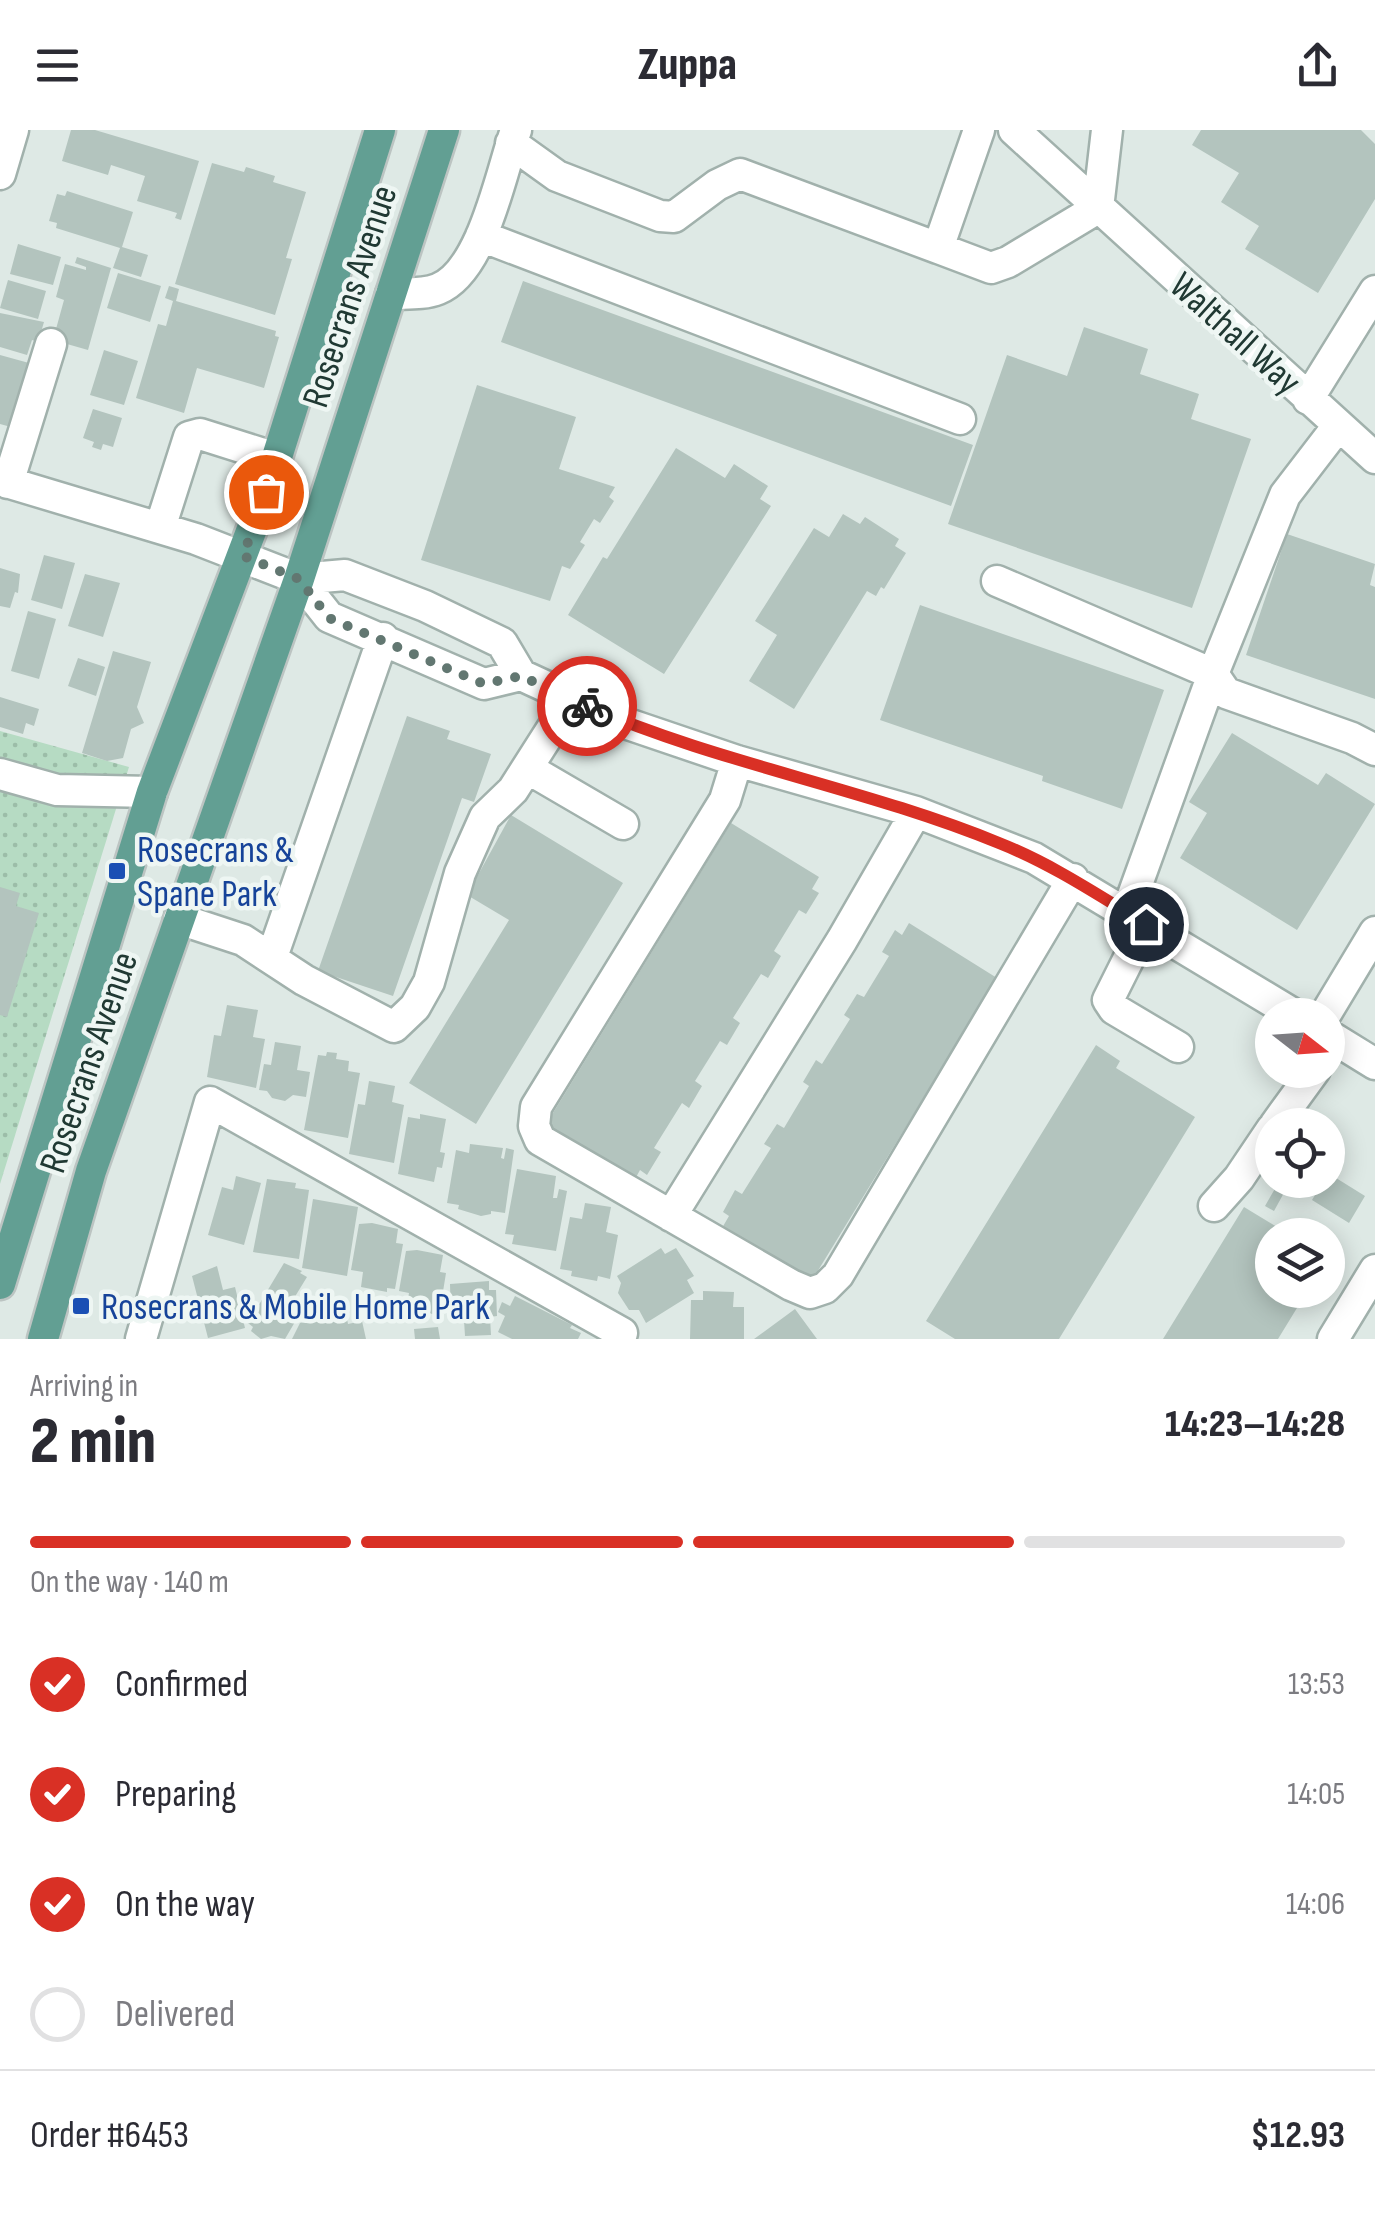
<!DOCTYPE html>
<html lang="en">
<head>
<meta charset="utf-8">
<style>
  :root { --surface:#fff; --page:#f2f2f3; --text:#2b2b33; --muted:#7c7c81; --line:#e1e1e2; --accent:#d93025 }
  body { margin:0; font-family:"Sofia Sans Condensed",sans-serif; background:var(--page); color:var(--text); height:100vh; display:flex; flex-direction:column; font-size:38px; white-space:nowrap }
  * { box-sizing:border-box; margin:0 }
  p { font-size:32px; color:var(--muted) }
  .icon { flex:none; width:55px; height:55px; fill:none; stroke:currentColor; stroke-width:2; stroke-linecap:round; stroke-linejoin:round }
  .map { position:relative; height:1209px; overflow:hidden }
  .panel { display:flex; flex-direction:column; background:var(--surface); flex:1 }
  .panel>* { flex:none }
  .needle { width:65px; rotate:107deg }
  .fabs { position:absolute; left:1255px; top:868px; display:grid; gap:20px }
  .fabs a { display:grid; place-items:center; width:90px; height:90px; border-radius:50%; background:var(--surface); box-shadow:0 5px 25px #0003; font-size:50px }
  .pin { position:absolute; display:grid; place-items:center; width:85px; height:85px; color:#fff; margin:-42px; border:5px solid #fff; border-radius:50%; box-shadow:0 2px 10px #0007 }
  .courier { position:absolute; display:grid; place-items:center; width:100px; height:100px; margin:-50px; border:8px solid #d93025; border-radius:50%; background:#fff; color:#222; box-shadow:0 2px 12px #0007 }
  .head em { font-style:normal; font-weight:800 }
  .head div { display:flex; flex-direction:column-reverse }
  .head { display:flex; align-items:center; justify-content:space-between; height:170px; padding:0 30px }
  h1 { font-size:65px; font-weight:800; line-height:75px }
  .bar { display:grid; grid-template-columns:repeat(4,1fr); gap:15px 10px; align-content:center; height:120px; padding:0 30px }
  .bar i { height:12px; border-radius:8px; background:var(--line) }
  .bar .selected { background:var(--accent) }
  .bar p { grid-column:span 4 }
  .line { display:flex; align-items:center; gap:25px; padding:0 30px; border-top:2px solid var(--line) }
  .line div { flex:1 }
  ol { padding:0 30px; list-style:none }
  li { display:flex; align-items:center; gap:30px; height:110px }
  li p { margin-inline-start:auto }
  li .icon { padding:10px; border-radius:50%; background:var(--accent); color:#fff; stroke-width:4 }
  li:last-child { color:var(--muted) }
  li i { width:55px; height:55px; border:5px solid var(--line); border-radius:50% }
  header { display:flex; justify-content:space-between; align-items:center; height:130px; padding:0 30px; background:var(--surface); font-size:45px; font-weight:800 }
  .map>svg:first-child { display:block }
  .green { fill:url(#green-dots) }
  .building { fill:#b3c4be }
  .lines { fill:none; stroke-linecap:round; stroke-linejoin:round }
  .minor-casing { stroke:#a1b1ac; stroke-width:35 }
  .major-casing { stroke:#bcc4c2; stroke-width:35 }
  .minor { stroke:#fff; stroke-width:30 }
  .major { stroke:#629f93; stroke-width:30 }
  .done { stroke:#627771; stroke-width:10; stroke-dasharray:0 18 }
  .route { stroke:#d93025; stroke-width:12 }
  .transit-dot { fill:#1a4fb4; stroke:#eef6f3; stroke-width:4 }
  .labels { text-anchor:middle; stroke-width:9; stroke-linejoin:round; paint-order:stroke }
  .street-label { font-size:38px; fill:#203933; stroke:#eef6f3 }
  .transit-label { font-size:38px; fill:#164399; stroke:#eef6f3; text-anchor:start }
</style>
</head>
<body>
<header><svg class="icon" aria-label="menu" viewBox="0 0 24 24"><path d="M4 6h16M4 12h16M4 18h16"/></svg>Zuppa<svg class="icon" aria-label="share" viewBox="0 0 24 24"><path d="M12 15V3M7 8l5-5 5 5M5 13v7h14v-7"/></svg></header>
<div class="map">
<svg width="1375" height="1209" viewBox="0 0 1375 1209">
  <defs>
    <pattern id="green-dots" width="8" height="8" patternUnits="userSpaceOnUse" patternTransform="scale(2.5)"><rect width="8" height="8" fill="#b6dbc3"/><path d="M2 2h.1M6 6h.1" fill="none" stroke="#9cbda8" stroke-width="1.8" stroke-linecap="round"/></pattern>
  </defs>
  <rect width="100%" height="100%" fill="#dee9e5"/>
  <path class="green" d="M0 601 129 637 0 1054Z"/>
  <path class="building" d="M71 0H95L199 31 181 90 175 88 177 83 137 71 145 46 111 35 108 45 62 31Z
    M1201 0H1361L1375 14V69L1318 163 1245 119 1259 96 1221 72 1239 43 1192 15Z
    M212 33 244 42 246 37 275 46 273 52 306 62 286 128 292 129 275 185 175 154Z
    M67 61 133 82 122 117 148 125 141 147 113 138 120 118 56 98 57 93 49 91 57 64 65 66Z
    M18 114 61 127 53 155 10 144Z
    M77 127 111 138 88 220 53 210 64 170 56 167 65 134 86 140V137L75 133Z
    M118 143 161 156 150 192 107 178Z
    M8 150 46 161 38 189 0 178Z
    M523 151 973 315 951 376 501 212Z
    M169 156 179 159 176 171 276 201 275 206 279 207 264 258 197 238 184 283 136 268 158 194 166 196 173 171 165 168Z
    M0 183 44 192 38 212 32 210 27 225 0 217Z
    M1084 197 1148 219 1140 244 1199 264 1191 289 1251 309 1192 478 948 394 1007 225 1067 246Z
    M104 220 138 231 124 275 90 265Z
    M0 225 29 233 11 297 0 294Z
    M477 255 576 287 559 339 615 357 609 367 614 371 600 393 594 389 580 412 585 415 570 439 562 436 550 471 421 430Z
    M93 279 122 288 113 317 103 314 101 320 92 317 94 312 83 308Z
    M676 318 725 348 734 334 768 356 760 369 771 376 664 544 568 485 603 427 607 429Z
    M843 384 860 394 865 387 899 409 895 416 906 423 884 459 881 457 876 466 867 461 794 579 749 551 777 505 755 491 814 398 829 407Z
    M1287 404 1375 434 1370 455 1375 457V569L1246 525Z
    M44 425 75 433 62 479 31 470Z
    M0 438 20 444 18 463 15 462 10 478 0 476Z
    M85 444 120 453 103 507 68 496Z
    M920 475 1164 560 1122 679 1042 651 1043 646 880 590Z
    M28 481 56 489 39 549 11 541Z
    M113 521 151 532 137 577 144 593 131 599 123 628 107 631 82 623Z
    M78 528 105 537 96 566 68 556Z
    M0 567 39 579 34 596 26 593 23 604 0 597Z
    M407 586 450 601 447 609 491 624 474 672 462 668 393 866 318 841Z
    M1232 603 1318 655 1326 643 1375 674 1297 800 1180 728 1207 683 1189 672Z
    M511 685 623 753 476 994 409 953 509 790 467 765Z
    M731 693 819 747 812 759 819 763 806 784 799 780 774 821 781 826 768 848 761 844 733 888 740 893 727 915 720 911 695 951 702 956 689 978 682 973 654 1018 661 1022 647 1045 640 1040 634 1051 545 996Z
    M0 757 20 763 16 776 39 783 7 887 0 885Z
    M909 793 997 848 811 1152 722 1098 729 1086 723 1082 735 1060 742 1064 771 1018 764 1014 777 994 784 998 809 956 803 952 816 930 822 934 850 889 844 885 857 864 864 867 889 826 882 822 895 800 902 805Z
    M227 875 258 880 253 907 265 909 256 958 207 947 214 905 221 906Z
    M275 912 301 916 297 940 310 942 306 967 293 965 285 971 272 968 267 961 259 960 264 934 271 935Z
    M1096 915 1120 931 1116 938 1195 987 1059 1209H955L926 1191Z
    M327 922 337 923 336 929 349 931 348 941 360 943 348 1008 304 1000 318 925 326 926Z
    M369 951 395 956 392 972 404 975 394 1033 349 1024 358 974 365 975Z
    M420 984 446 989 440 1022 445 1023 442 1038 437 1037 434 1052 398 1044 408 987 420 989Z
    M470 1014 503 1018 501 1028 504 1029 506 1018 514 1020 505 1083 491 1081V1084L481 1086 458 1079 459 1075 447 1073 456 1020 469 1023Z
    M517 1039 556 1046 553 1068H557L559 1059 567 1061 556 1121 512 1114 514 1105 505 1104Z
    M1328 1043 1365 1066 1349 1093 1312 1070 1324 1050H1328Z
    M236 1046 261 1053 244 1115 208 1105 222 1057 233 1060Z
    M267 1049 296 1053 295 1058 309 1060 299 1129 253 1122Z
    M1280 1050H1291L1274 1081 1265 1076Z
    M313 1069 358 1077 347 1146 302 1138Z
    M585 1073 611 1077 606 1102 618 1105 610 1149 598 1146 597 1151 571 1146 572 1141 560 1139 570 1087 582 1089Z
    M1244 1077 1290 1105H1272V1160H1308L1278 1209H1163Z
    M372 1093 398 1099 396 1113 403 1114 395 1159 387 1158V1162L361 1157 363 1142 351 1140 359 1094Z
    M661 1118 665 1124 676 1118 694 1146 687 1150 694 1163 646 1193 639 1180H629L618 1163 621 1153 617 1146Z
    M417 1120 443 1125 440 1142 446 1143 440 1180 433 1179V1184L406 1180 409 1163 399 1161 406 1121Z
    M284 1133 302 1141 300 1143 307 1147 288 1178 299 1185 285 1209 271 1206 261 1209 251 1201 253 1197 248 1193Z
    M217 1136 223 1160 235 1157 245 1198 208 1208 192 1146Z
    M489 1151V1160H496L497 1186 490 1187 491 1205 465 1206 464 1190 451 1191 450 1154Z
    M703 1161 734 1162 733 1177H744V1209H690L691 1170H703Z
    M515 1166 572 1195 570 1198 581 1203 578 1209H512L498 1202 505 1186 498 1182 502 1172 510 1176Z
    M795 1179 817 1209H754Z
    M346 1184 348 1194 362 1191 366 1209H292L300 1193Z
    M438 1197 440 1209H415L414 1199Z"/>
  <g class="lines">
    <g class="minor-casing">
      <path id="minor" d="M1014 0 1375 328
        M511 13 557 46 660 86 674 87 717 55 740 44 938 118 979 0
        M0 44 13 0
        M1098 78 1107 0
        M481 106 960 289
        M938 118 991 138 1008 132 1098 78
        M391 164C406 163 423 165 438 159 483 141 501 42 516 0
        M1308 269 1375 161
        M0 350 196 409 299 449 345 445 425 476 502 513 521 545 625 593 737 631 916 682 1034 728 1295 885
        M8 353 51 214
        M160 398 189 307 200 304 276 328
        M299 449 329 487 484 554 521 545
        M997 451 1213 544 1285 365 1338 296
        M1213 544 1226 563 1352 608 1375 620
        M737 631 725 670 536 977 534 996 540 1010 791 1155 810 1163 825 1158 838 1145 1073 749
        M527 638 623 694
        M0 644 57 660 152 662
        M1127 782 1213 544
        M179 789 243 810 304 850 394 897 415 877 429 852 460 743 485 687 513 660 571 569
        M1146 794 1108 870 1114 879 1178 917
        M272 827 383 508
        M1325 885 1375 802
        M1328 905 1375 934
        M1275 995 1315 940
        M1214 1076 1239 1048 1272 999
        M671 1086 842 810 916 682
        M141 1209 210 972 622 1203 620 1209
        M1333 1209 1375 1140"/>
    </g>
    <g class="major-casing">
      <path id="major" d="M0 1154 152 662 266 362 380 0
        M43 1209 91 1041 299 449 444 0"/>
    </g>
    <use href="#minor" class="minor"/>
    <use href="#major" class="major"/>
  </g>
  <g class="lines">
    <path class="done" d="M266 362 243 426 299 449 329 488 484 554 521 546 587 576"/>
    <path class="route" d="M587 576C720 634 865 658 999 713 1052 734 1098 765 1146 794"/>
  </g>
  <g class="transit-dot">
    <rect x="107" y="731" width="20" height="20" rx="5"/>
    <rect x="71" y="1166" width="20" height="20" rx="5"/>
  </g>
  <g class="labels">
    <g class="street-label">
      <text transform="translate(349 166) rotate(-72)" y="13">Rosecrans Avenue</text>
      <text transform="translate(1236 203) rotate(42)" y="13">Walthall Way</text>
      <text transform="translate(88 932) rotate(-71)" y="13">Rosecrans Avenue</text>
    </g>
    <g class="transit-label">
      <text x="137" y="732">Rosecrans &amp;<tspan x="137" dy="44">Spane Park</tspan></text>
      <text x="101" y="1189">Rosecrans &amp; Mobile Home Park</text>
    </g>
  </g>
</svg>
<div class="fabs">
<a><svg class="needle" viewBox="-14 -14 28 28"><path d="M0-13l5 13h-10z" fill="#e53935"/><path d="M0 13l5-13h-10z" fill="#7c7c81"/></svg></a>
<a><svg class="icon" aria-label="locate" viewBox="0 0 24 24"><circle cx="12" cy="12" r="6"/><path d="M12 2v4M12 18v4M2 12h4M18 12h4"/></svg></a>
<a><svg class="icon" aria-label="layers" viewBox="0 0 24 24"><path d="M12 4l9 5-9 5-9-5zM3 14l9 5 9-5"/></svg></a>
</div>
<div class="pin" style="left:266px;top:362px;background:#ea580c"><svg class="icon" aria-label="bag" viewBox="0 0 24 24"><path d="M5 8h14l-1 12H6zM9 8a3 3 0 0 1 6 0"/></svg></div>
<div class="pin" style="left:1146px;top:794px;background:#1f2937"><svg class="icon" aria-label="home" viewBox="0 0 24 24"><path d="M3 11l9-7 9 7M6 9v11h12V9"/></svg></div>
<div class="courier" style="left:587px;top:576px"><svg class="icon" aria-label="bike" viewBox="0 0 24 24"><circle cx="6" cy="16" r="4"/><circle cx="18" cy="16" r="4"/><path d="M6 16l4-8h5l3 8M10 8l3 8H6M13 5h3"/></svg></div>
</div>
<section class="panel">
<div class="head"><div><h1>2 min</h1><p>Arriving in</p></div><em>14:23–14:28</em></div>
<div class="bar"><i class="selected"></i><i class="selected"></i><i class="selected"></i><i></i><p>On the way · 140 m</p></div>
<ol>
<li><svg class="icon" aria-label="check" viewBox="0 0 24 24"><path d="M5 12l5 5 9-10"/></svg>Confirmed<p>13:53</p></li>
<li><svg class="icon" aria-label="check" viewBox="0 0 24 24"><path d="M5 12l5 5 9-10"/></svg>Preparing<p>14:05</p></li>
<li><svg class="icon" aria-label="check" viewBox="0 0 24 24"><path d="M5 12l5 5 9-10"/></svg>On the way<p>14:06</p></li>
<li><i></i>Delivered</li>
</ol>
<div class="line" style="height:130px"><div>Order #6453</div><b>$12.93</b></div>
</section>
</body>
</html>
